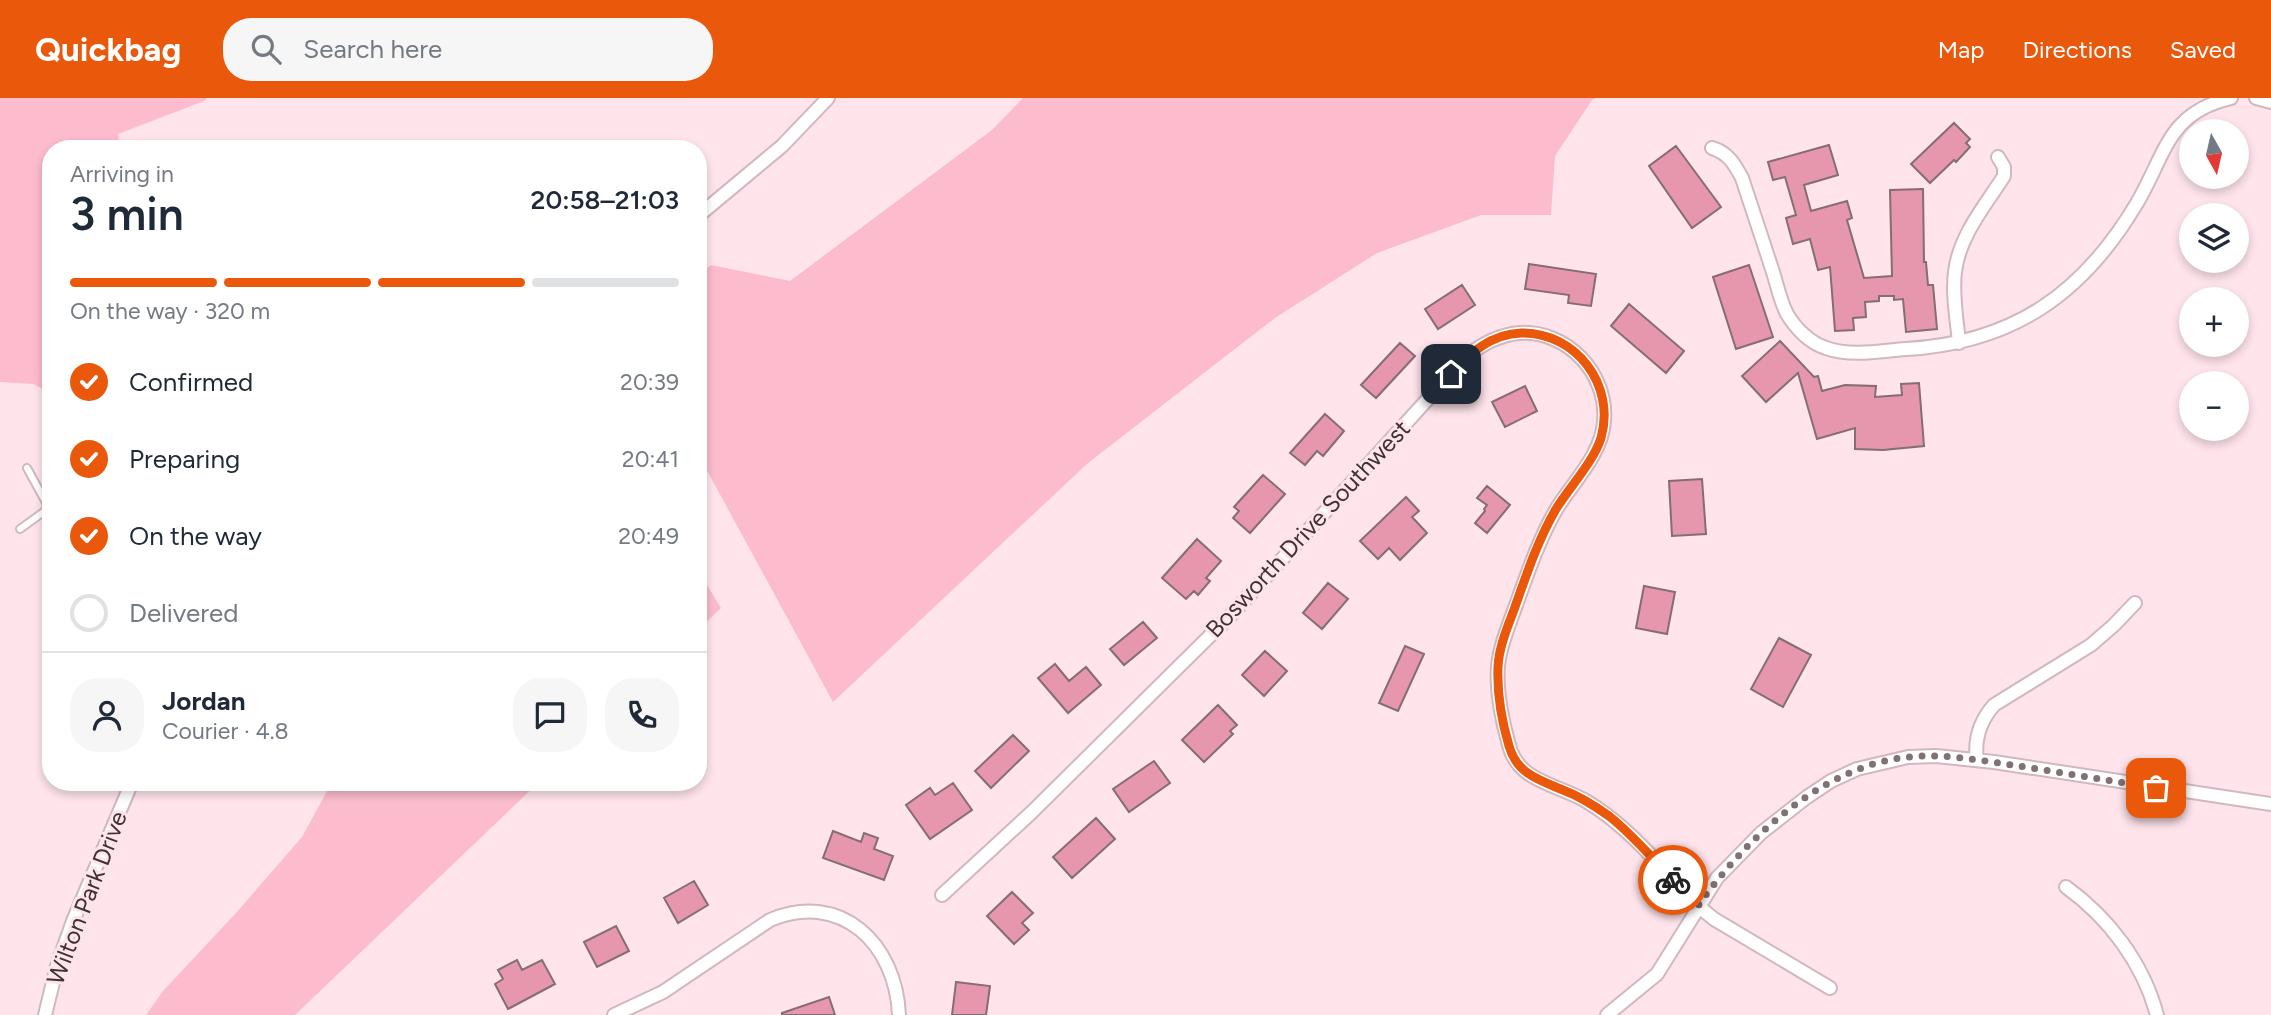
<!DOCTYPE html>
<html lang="en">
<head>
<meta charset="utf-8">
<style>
  :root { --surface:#fff; --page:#f6f6f7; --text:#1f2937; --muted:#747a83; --line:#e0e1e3; --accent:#ea580c }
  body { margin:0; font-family:Figtree,sans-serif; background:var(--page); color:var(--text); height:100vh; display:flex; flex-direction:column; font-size:26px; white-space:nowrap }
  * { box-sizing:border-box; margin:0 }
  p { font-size:23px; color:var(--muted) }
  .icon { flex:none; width:38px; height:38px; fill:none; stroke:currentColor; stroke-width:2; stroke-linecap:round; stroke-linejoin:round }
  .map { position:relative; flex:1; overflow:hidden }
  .side { position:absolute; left:42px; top:42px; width:665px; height:651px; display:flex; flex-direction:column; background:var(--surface); border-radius:28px; box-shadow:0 4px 10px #0003 }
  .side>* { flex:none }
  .needle { width:46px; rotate:172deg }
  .tools { position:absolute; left:2179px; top:21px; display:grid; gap:14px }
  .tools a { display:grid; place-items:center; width:70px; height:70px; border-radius:50%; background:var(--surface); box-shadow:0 4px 10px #0003; font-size:35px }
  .pin { position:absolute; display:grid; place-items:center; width:60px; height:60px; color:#fff; margin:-30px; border-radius:14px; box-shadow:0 4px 10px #0006 }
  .courier { position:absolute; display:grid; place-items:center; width:70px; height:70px; margin:-35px; border:5px solid #ea580c; border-radius:50%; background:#fff; color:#222; box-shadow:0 2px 9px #0007 }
  .head em { font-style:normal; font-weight:600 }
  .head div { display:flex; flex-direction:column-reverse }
  .head { display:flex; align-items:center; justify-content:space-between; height:119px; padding:0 28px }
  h1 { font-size:46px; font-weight:600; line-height:52px }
  .bar { display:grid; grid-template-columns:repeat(4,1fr); gap:10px 7px; align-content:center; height:84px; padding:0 28px }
  .bar i { height:9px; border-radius:5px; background:var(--line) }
  .bar .active { background:var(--accent) }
  .bar p { grid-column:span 4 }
  .line { display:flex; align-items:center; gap:18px; padding:0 28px; border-top:2px solid var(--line) }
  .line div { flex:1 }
  .round { display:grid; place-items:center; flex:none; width:74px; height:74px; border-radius:28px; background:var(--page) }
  ol { padding:0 28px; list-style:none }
  li { display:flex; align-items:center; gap:21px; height:77px }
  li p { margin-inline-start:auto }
  li .icon { padding:7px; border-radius:50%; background:var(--accent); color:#fff; stroke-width:4 }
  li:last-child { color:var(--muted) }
  li i { width:38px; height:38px; border:4px solid var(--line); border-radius:50% }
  header { display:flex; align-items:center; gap:42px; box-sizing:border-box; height:98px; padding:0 35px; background:var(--accent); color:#fff }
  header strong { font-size:33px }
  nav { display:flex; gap:38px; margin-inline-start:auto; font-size:24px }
  .search { width:490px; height:63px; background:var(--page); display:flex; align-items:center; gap:18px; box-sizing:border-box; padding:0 24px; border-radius:28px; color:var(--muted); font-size:26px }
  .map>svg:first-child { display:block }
  .green { fill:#fcbccd }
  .building { fill:#e697ad; stroke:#846d73; stroke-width:2 }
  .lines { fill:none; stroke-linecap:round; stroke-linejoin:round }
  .lane-casing { stroke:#d1b8be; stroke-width:10 }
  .street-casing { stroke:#d1b8be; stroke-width:16 }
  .lane { stroke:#fff; stroke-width:6 }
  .street { stroke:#fff; stroke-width:12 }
  .done { stroke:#817175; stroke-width:7; stroke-dasharray:0 12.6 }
  .route { stroke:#ea580c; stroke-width:9 }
  .labels { text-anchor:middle; stroke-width:6; stroke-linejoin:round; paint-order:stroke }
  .street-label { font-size:24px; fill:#3d3335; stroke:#ffe4eb }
</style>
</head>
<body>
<header>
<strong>Quickbag</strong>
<div class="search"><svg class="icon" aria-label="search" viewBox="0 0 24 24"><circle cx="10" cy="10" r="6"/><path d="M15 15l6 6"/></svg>Search here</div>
<nav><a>Map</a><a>Directions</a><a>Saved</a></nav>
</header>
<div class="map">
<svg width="2271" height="917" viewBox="0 0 2271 917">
  <rect width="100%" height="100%" fill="#ffe4eb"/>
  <path class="green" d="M0 0H207L204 3 118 36 120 51H51V295L33 286 0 284Z
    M1023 0H1596L1592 2 1555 58 1551 117H1481L1377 155 1275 220 1088 365 833 604 698 356V176L711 167 790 183 992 32Z
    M698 472 721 510 698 532Z
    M332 684H539L295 917H146L163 893 236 815 302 739Z"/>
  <path class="building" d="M1954 25 1970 41 1966 45 1970 49 1956 64 1954 62 1930 85 1911 66Z
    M1829 47 1838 77 1804 87 1811 113 1847 103 1852 120 1847 122 1864 180 1892 178 1890 92 1923 91 1924 164H1926L1928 187H1933L1937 231 1906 234 1903 201 1894 202V198H1879V203L1865 204 1866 219 1853 220 1854 232 1835 233 1830 169 1818 172 1810 141 1793 146 1786 120 1796 117 1785 79 1773 82 1768 64Z
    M1676 48 1721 109 1692 130 1649 68Z
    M1529 166 1596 176 1591 208 1568 205 1569 197 1525 191Z
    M1749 167 1773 239 1736 251 1713 179Z
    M1462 187 1475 207 1438 231 1425 211Z
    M1629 206 1684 253 1666 275 1611 228Z
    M1780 243 1814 279 1818 278 1822 293 1845 287 1876 288 1875 299 1902 297 1901 286 1919 285 1924 348 1883 352 1855 351V330L1817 341 1798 275 1766 304 1742 278Z
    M1400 245 1415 258 1376 300 1361 287Z
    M1525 288 1537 313 1505 329 1492 304Z
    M1325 316 1344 333 1323 358 1317 353 1305 367 1290 355Z
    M1263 377 1285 396 1250 435 1233 420 1239 413 1234 409Z
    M1702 381 1706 436 1672 438 1669 383Z
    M1487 388 1510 407 1487 435 1475 425 1485 413 1484 411 1487 407 1477 400Z
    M1406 399 1419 413 1412 419 1427 435 1400 462 1389 450 1378 461 1360 443Z
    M1197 441 1221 463 1206 480 1210 483 1198 497 1194 493 1186 501 1162 480Z
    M1328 485 1348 501 1322 531 1303 515Z
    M1644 488 1675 494 1667 536 1636 530Z
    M1143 524 1157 540 1124 567 1110 551Z
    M1779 540 1811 557 1783 609 1751 591Z
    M1405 548 1424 556 1398 613 1379 605Z
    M1265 553 1287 573 1264 598 1242 577Z
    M1055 566 1069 583 1086 569 1101 587 1068 615 1038 580Z
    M1218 607 1237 627 1230 633 1233 636 1204 664 1182 642Z
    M1013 637 1029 653 991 690 975 673Z
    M1154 663 1170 685 1129 714 1113 691Z
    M953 685 972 712 930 741 906 707 930 690 935 697Z
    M1096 720 1115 741 1072 780 1053 759Z
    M833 733 861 744 864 735 878 740 874 751 893 758 884 782 823 760Z
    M694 783 708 807 678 825 664 800Z
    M1012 794 1033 815 1022 825 1029 832 1014 846 987 818Z
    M616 828 629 853 597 869 584 844Z
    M517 862 522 872 542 862 555 886 508 911 495 886 503 881 498 872Z
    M956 884 990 888 986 917H952Z
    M829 899 835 917H782V915Z"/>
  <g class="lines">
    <g class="lane-casing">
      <path id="lane" d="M20 431 49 410 27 370"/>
    </g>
    <g class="street-casing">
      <path id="street" d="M2256 0 2271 4
        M1712 50C1728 55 1734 65 1742 80 1752 110 1762 141 1772 171 1777 186 1780 203 1787 216 1796 231 1810 245 1826 250 1851 259 1880 253 1906 251 2013 245 2083 196 2137 105 2166 56 2167 15 2231 0
        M698 118 782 48 828 0
        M1959 245C1957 222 1952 197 1955 174 1959 138 1985 108 2004 78V69L1998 59
        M51 408 49 410 51 413
        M1977 662C1974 641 1980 623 1994 607L2091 547 2114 527 2135 505
        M2066 789C2109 820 2143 865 2157 917
        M942 797 1032 714 1233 515 1467 258C1482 246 1499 237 1519 235 1567 232 1608 275 1604 323 1602 356 1574 383 1557 410 1539 441 1528 474 1516 507 1509 527 1500 547 1498 568 1496 593 1502 622 1509 647 1518 684 1557 686 1586 703 1630 729 1663 772 1698 808L1714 821 1830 890
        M45 917 57 868 73 823 132 684
        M614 917 663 894 770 822C841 792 896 846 899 917
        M1607 917 1657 876 1717 780 1761 735 1807 699 1831 683 1857 671 1908 659 1936 658 1994 664 2271 706"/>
    </g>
    <use href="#lane" class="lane"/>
    <use href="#street" class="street"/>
  </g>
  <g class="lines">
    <path class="done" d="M1673 782 1698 808C1745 741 1823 667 1909 659 1945 655 1983 663 2019 668 2065 675 2110 683 2156 690"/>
    <path class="route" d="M1451 276C1470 255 1491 236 1521 235 1576 234 1616 287 1601 340 1594 363 1569 390 1556 411 1538 442 1527 475 1515 509 1508 528 1499 548 1498 569 1497 594 1502 624 1509 648 1517 676 1539 682 1563 692 1579 698 1595 708 1609 718 1632 736 1652 760 1673 782"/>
  </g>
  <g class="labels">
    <g class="street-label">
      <text transform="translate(1308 431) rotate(-47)" y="8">Bosworth Drive Southwest</text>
      <text transform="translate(87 800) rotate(-69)" y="8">Wilton Park Drive</text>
    </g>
  </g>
</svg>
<div class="tools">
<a><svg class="needle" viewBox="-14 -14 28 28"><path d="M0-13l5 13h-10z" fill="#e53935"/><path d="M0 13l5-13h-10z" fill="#747a83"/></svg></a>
<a><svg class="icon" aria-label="layers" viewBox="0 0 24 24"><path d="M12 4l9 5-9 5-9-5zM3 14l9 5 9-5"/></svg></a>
<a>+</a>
<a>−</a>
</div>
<div class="pin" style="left:2156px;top:690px;background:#ea580c"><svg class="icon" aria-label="bag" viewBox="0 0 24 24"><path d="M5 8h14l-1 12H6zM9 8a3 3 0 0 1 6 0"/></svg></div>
<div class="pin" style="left:1451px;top:276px;background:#1f2937"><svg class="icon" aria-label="home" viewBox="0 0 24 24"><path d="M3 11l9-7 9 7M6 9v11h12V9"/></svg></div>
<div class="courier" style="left:1673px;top:782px"><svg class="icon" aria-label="bike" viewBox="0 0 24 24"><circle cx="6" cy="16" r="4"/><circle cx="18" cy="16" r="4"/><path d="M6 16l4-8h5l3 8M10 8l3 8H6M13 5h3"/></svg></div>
<section class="side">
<div class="head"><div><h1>3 min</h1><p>Arriving in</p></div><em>20:58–21:03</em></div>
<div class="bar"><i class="active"></i><i class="active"></i><i class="active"></i><i></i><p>On the way · 320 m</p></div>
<ol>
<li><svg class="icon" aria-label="check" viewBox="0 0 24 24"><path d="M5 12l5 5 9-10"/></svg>Confirmed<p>20:39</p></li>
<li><svg class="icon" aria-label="check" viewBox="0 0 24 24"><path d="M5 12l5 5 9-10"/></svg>Preparing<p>20:41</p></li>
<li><svg class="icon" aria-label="check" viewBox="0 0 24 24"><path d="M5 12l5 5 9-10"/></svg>On the way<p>20:49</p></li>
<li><i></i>Delivered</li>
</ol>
<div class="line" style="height:126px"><a class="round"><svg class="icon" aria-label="person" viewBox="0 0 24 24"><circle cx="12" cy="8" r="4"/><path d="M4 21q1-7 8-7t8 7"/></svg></a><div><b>Jordan</b><p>Courier · 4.8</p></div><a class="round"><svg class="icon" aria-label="chat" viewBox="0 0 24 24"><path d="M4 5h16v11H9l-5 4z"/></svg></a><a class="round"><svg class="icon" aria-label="phone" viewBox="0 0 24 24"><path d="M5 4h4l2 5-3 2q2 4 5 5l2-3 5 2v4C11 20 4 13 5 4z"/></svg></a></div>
</section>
</div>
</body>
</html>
